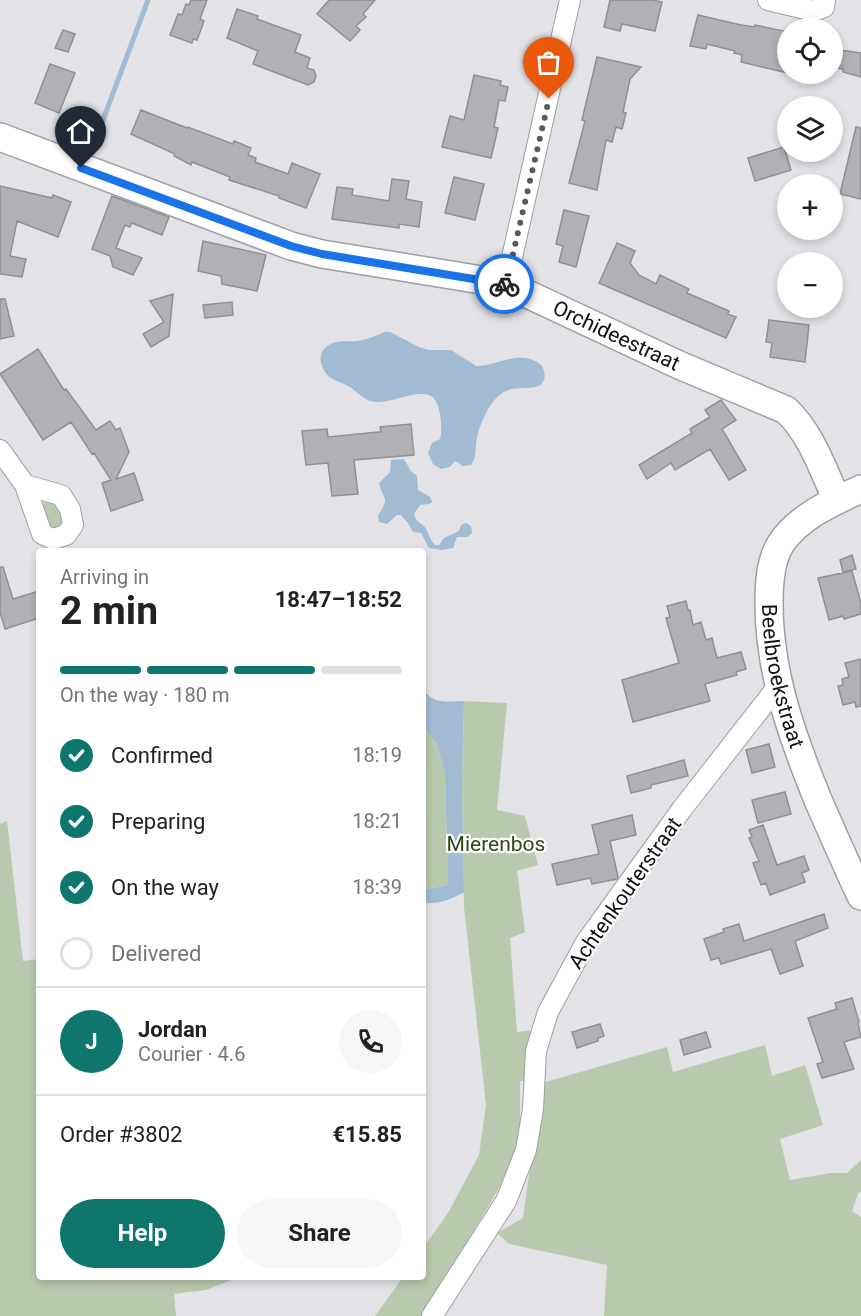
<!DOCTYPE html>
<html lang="en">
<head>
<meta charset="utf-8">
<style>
  :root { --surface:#fff; --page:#f6f6f6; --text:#222; --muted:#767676; --line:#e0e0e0; --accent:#0f766e }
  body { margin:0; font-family:Roboto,sans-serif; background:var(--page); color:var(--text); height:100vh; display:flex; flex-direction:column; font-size:22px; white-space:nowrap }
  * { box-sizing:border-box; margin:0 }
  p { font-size:20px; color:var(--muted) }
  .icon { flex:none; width:33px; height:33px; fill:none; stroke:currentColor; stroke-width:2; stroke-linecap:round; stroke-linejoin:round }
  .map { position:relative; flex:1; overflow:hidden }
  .drawer { position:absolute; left:36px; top:548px; width:390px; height:732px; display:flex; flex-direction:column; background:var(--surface); border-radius:6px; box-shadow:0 3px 9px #0003 }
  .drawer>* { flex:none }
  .fabs { position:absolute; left:777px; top:18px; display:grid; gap:12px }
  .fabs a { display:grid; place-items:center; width:66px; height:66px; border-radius:50%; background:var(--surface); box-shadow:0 3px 9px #0003; font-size:30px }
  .pin { position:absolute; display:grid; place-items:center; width:51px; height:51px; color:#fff; margin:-62px -26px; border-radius:50% 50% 50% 0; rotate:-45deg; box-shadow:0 0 6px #0007 }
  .pin .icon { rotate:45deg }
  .courier { position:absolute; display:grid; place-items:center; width:60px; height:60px; margin:-30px; border:4px solid #1a73e8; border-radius:50%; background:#fff; color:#222; box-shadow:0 2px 8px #0007 }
  .head em { font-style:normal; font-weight:700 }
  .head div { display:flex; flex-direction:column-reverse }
  .head { display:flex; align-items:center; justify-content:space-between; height:102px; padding:0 24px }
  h1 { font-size:39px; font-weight:700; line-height:45px }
  .bar { display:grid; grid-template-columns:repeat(4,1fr); gap:9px 6px; align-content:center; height:72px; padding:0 24px }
  .bar i { height:8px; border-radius:4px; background:var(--line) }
  .bar .on { background:var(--accent) }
  .bar p { grid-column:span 4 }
  .line { display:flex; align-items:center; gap:15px; padding:0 24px; border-top:2px solid var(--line) }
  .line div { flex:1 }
  .round { display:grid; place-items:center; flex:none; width:63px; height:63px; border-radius:32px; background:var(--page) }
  ol { padding:0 24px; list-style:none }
  li { display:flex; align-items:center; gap:18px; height:66px }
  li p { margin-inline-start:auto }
  li .icon { padding:6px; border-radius:50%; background:var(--accent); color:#fff; stroke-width:4 }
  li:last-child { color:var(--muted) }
  li i { width:33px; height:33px; border:3px solid var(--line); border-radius:50% }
  .cta { display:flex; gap:12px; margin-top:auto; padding:12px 24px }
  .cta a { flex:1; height:69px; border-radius:36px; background:var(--accent); color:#fff; font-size:24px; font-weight:700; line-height:69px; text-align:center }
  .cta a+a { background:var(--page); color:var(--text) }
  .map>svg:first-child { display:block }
  .green { fill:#b9c9ad }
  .water { fill:#a1bbd3 }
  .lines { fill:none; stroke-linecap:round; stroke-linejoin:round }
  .stream { stroke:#a1bbd3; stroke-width:5 }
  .building { fill:#b1b1b5; stroke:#908f94; stroke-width:1.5 }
  .street-casing { stroke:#9f9ea3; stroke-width:22 }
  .secondary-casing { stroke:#9f9ea3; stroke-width:30 }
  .street { stroke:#fff; stroke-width:20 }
  .secondary { stroke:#fff; stroke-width:27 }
  .done { stroke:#5a5a5d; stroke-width:6; stroke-dasharray:0 10.8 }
  .route { stroke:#1a73e8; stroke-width:8 }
  .labels { text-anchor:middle; stroke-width:4.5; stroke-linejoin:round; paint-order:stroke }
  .street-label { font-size:21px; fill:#111012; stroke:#fff }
  .park-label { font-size:21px; fill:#2e4417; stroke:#fff }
</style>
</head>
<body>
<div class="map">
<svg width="861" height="1316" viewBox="0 0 861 1316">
  <rect width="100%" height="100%" fill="#e3e2e7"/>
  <path class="green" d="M54 500 63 517V523L55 528 49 527 42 506 47 501Z
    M464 701 507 703 497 810 525 816 538 865 517 871 525 932 510 938 517 1032 536 1030 531 1080 520 1081V1134L511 1168 423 1316H375L403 1277 423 1276V1248L448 1213 479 1155 486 1105 464 907 462 785Z
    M423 726 437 744 445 774 448 879 447 885 423 890Z
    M7 821 23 961 39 959V1276L239 1277 206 1290 174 1294 176 1316H0V824Z
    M765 1045 772 1076 805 1065 823 1125 780 1139 790 1180 831 1173H847L861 1160V1192L858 1193 852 1211 861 1217V1316H604L607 1265 509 1244 497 1233 523 1218 542 1083 667 1047 673 1072Z"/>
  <path class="water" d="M384 332H390L419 347 429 350H451L476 366C495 367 522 347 542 366 546 374 546 381 539 386 528 390 516 386 506 391 491 397 480 423 477 438 475 448 477 457 471 465L463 466 455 461 450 467 441 469 433 464 428 453 432 443 440 439C443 429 441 402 431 396 418 389 392 403 376 402 362 401 357 389 344 384 335 380 327 378 323 368 319 361 320 352 326 347 336 339 347 342 357 341 366 340 376 336 384 332Z
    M404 459 411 471 417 476 418 490 430 497 432 502 429 504 420 505 414 514C416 522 418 521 424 526 429 532 429 539 435 545H439L444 538 459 531 461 525 466 523 471 526 472 533 467 537H457L453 548 441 550 429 548 421 533 413 532 408 523 401 515H397L387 524 379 522 378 515C391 496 383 501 379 483L390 472 391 460Z
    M423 690C436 705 446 701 464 701L462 785 464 892C450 900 440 904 423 903V890L447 885 448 879 445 774 437 744 423 726Z"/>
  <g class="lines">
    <path class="stream" d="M94 144 148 0"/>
  </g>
  <path class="building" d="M191 0H207L200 19 204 21 197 40 193 39 192 43 170 35 178 14 182 15 186 4 189 5Z
    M329 0H375L363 14 366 17 356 26 360 30 350 41 317 14Z
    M610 0H653L662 2 655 31 622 24 620 31 604 27Z
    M237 9 258 16 257 19 301 35 295 52 310 58 307 68 314 70 316 76 314 82 308 85 253 64 258 51 227 38Z
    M698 15 741 25 755 27V25L788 32V73L741 62 742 55 734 53 735 51 707 44 706 49 690 46Z
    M63 30 75 34 68 52 55 48Z
    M840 50 861 53V77L843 72V69L835 68Z
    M597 57 641 67 630 79 623 112 626 113 622 129 616 127 612 142 606 140 597 190 569 183 585 121 582 120Z
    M50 64 75 73 59 113 35 103Z
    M474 75 501 81 500 85 508 87 505 101 499 100 494 127 498 128 491 158 442 147 450 116 464 120Z
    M141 110 187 128 188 127 233 144 234 141 251 148 248 155 256 158 255 162 288 174 292 163 320 174 306 208 279 198V196L229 180 230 177 192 162 191 165 174 156 175 154 131 134Z
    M856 127 861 128V199L840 194Z
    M784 147 791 170 755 181 748 158Z
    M454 177 484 184 475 220 445 213Z
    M392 179 409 181 406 199 422 202 419 227 399 224V228L332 219 337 187 353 189 352 195 389 201Z
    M0 186 52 198 53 195 71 202 58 237 17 221 10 256 26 259 22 277 0 274Z
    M112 196 169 217 162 235 132 223 130 227 125 225 116 248 142 258 133 275 113 267 110 256 92 249Z
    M564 210 589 216 576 267 559 262 563 246 556 244Z
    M203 241 266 255 257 291 222 284 221 276 198 271Z
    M617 243 635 251 630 263 639 275 656 284 660 275 689 289 687 293 729 311 728 314 736 317 726 338 599 283Z
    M173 294 169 336 151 347 143 334 164 322 150 301Z
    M0 299H5L14 336 0 339Z
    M232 302 233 315 205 318 203 305Z
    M769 320 809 325 805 362 770 357 772 343 766 342Z
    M38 349 64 390 66 389 96 430 110 421 116 430 120 428 129 452 116 479 134 473 143 500 111 511 102 483 111 480 94 453 92 454 71 422 43 440 0 374Z
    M721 400 736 420 722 429 746 470 729 480 710 449 675 470 671 463 647 479 639 465 692 433 690 429 710 417 705 410Z
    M411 424 414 455 354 460 358 494 332 496 328 463 306 465 302 431 327 429 328 437 378 432H381L380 427Z
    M852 555 856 569 843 572 840 560Z
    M0 567H3L13 599 39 591V618L5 629 0 612Z
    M852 571 861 603V614L844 619 843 616 829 620 818 578Z
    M686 601 688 610H690L693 625 701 622 706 640 712 638 717 658 741 652 746 669 736 672 737 675 705 684 710 701 633 722 622 680 679 663 666 618 670 617 667 606Z
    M861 659V706L856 707 855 702 843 705 838 686 843 685 842 679 849 677 845 663Z
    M769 744 775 767 752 773 746 750Z
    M684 760 688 776 651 785V788L631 793 627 776Z
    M785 792 791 814 758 823 752 800Z
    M632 815 636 835 610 841 618 877 617 879 592 884 590 878 557 885 552 864 599 854 592 825Z
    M763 825 777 865 804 856 809 870 802 873 805 882 770 895 766 883 761 885 753 863 759 861 749 838 752 837 749 830Z
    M824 914 828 928 795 941 803 966 780 974 771 949 721 964 719 958 711 960 704 939 724 932 723 929 739 924 744 941Z
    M852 998 859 1022 858 1023 861 1037 844 1042 854 1069 822 1078 817 1064 823 1062 808 1018 837 1009 835 1003Z
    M600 1024 604 1036 598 1038V1041L577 1048 572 1032Z
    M706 1032 711 1047 684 1055 680 1040Z"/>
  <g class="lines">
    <g class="street-casing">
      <path id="street" d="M768 0 814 11 824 7 825 0
        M506 284 570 0
        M0 450 25 485 42 534 53 539 66 535 73 525 70 509 61 495 25 485
        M432 1316 506 1201 526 1150 533 1109 536 1051 548 1012 586 942 682 809 778 686"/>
    </g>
    <g class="secondary-casing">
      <g id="secondary">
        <path id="s1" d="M0 137 291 246 322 254 506 284 679 365 786 410C811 433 823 470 837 500"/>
        <path id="s2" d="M861 489C833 502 797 517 780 545 770 562 769 584 769 603 769 673 792 736 818 800 832 832 846 864 861 896"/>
      </g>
    </g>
    <use href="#street" class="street"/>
    <use href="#secondary" class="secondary"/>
  </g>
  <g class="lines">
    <path class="done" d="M504 284H506L549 99"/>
    <path class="route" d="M81 168 291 246 322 254 504 284"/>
  </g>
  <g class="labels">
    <g class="street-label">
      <text dy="7" stroke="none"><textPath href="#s1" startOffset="651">Orchideestraat</textPath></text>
      <text dy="7" stroke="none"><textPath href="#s2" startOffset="234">Beelbroekstraat</textPath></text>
      <text transform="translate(625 893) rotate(-55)" y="7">Achtenkouterstraat</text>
    </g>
    <g class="park-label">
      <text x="496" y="851">Mierenbos</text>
    </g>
  </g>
</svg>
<div class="fabs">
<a><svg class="icon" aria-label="locate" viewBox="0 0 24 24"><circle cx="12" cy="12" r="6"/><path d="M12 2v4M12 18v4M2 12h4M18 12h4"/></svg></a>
<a><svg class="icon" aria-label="layers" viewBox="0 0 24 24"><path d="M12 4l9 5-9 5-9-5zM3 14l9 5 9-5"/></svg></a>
<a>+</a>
<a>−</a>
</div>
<div class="pin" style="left:549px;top:99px;background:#ea580c"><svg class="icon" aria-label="bag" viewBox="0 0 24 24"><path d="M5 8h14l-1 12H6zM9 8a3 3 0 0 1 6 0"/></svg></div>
<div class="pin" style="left:81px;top:168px;background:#1f2937"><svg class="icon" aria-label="home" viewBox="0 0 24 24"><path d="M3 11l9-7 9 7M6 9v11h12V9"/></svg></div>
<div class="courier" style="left:504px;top:284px"><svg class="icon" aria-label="bike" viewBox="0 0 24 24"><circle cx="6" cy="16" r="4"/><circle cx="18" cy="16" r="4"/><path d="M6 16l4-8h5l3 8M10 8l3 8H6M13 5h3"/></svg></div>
<section class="drawer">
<div class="head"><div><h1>2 min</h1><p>Arriving in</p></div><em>18:47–18:52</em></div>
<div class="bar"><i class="on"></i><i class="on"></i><i class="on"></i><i></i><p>On the way · 180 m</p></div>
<ol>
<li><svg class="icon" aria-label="check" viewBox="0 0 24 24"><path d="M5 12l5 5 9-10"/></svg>Confirmed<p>18:19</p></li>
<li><svg class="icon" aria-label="check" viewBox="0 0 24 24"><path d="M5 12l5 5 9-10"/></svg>Preparing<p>18:21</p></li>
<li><svg class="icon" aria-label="check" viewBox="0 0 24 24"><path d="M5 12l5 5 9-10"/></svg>On the way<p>18:39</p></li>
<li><i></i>Delivered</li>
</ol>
<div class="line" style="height:108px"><b class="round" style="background:var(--accent);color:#fff">J</b><div><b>Jordan</b><p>Courier · 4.6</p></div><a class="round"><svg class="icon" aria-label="phone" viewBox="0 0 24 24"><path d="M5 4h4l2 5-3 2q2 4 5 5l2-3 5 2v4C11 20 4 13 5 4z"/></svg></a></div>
<div class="line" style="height:78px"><div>Order #3802</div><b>€15.85</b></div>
<div class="cta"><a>Help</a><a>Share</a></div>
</section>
</div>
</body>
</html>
